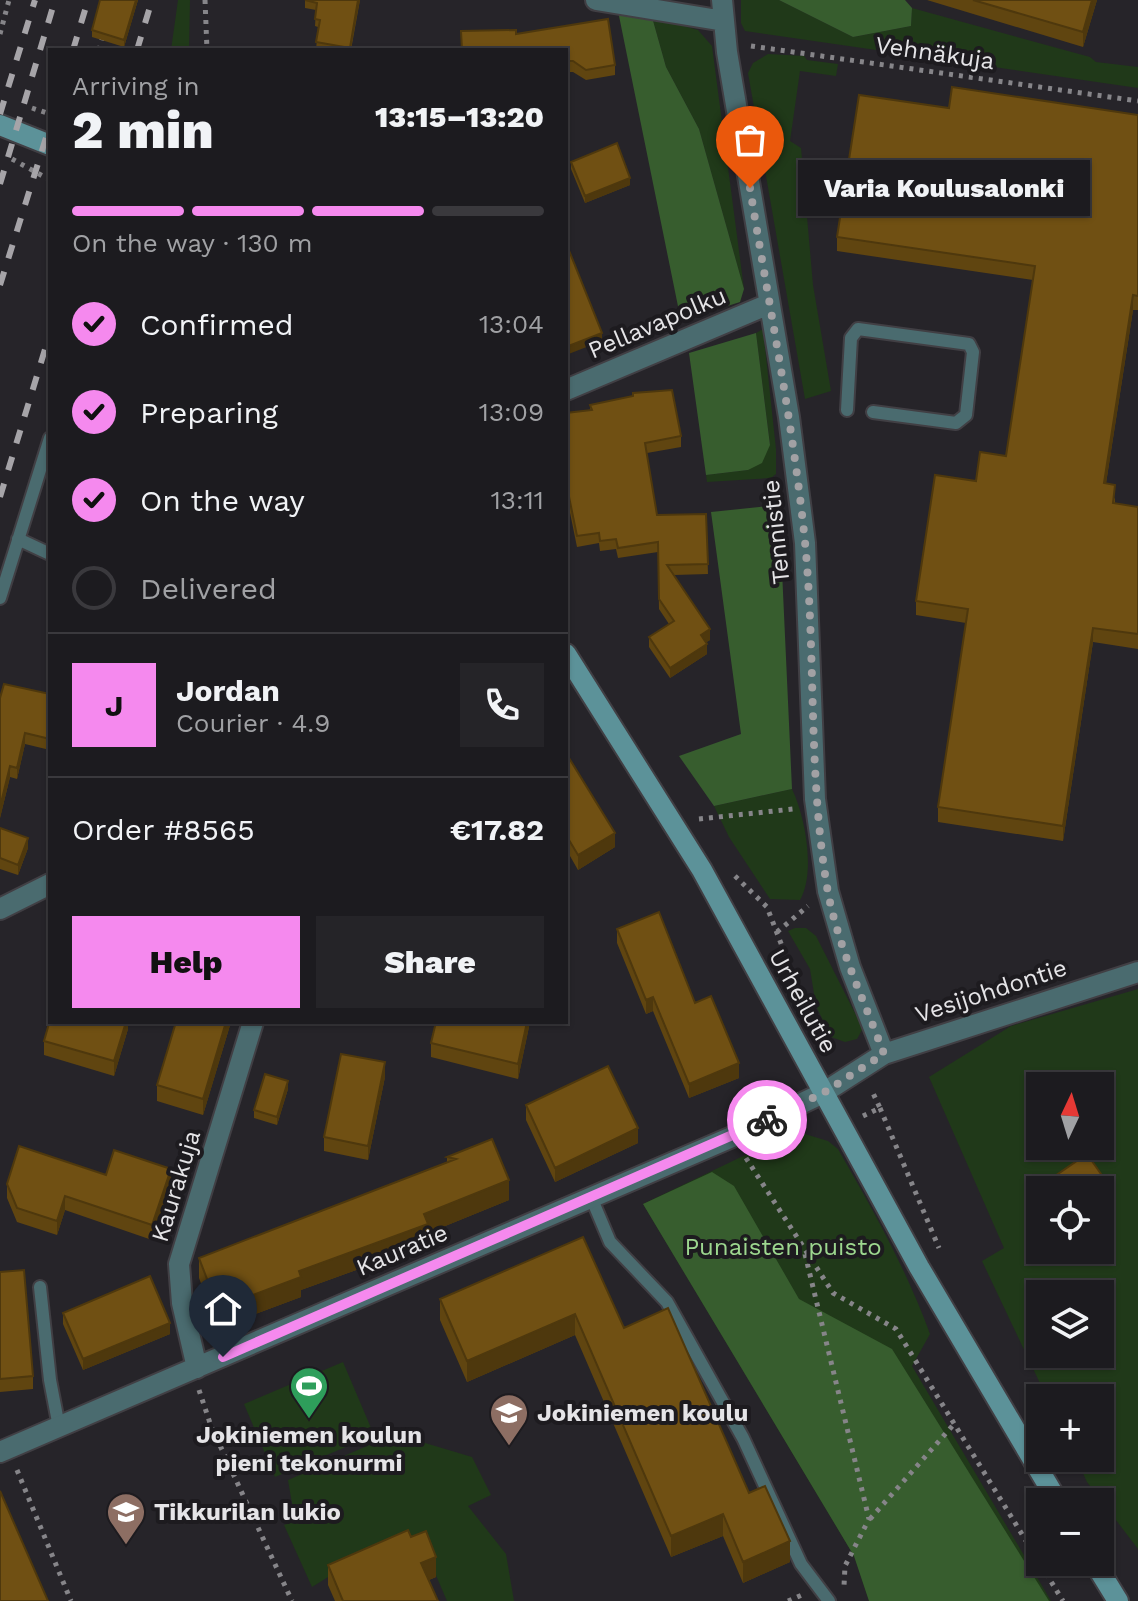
<!DOCTYPE html>
<html lang="en">
<head>
<meta charset="utf-8">
<style>
  :root { --surface:#1c1b1f; --page:#252428; --text:#f1f3f6; --muted:#a0a1a4; --line:#3a393d; --accent:#f589ee }
  body { margin:0; font-family:"Work Sans",sans-serif; background:var(--page); color:var(--text); height:100vh; display:flex; flex-direction:column; font-size:30px; white-space:nowrap }
  * { box-sizing:border-box; margin:0 }
  p { font-size:26px; color:var(--muted) }
  .icon { flex:none; width:44px; height:44px; fill:none; stroke:currentColor; stroke-width:2; stroke-linecap:round; stroke-linejoin:round }
  .map { position:relative; flex:1; overflow:hidden }
  .side { position:absolute; left:48px; top:48px; width:520px; height:976px; display:flex; flex-direction:column; background:var(--surface); border-radius:0px; box-shadow:0 2px 6px #0004,0 0 0 2px var(--line) }
  .side>* { flex:none }
  .needle { width:52px; rotate:4deg }
  .fabs { position:absolute; left:1026px; top:1072px; display:grid; gap:16px }
  .fabs a { display:grid; place-items:center; width:88px; height:88px; border-radius:0px; background:var(--surface); box-shadow:0 2px 6px #0004,0 0 0 2px var(--line); font-size:40px }
  .pin { position:absolute; display:grid; place-items:center; width:68px; height:68px; color:#fff; margin:-82px -34px; border-radius:50% 50% 50% 0; rotate:-45deg; box-shadow:0 0 8px #0007 }
  .pin .icon { rotate:45deg }
  .courier { position:absolute; display:grid; place-items:center; width:80px; height:80px; margin:-40px; border:6px solid #f589ee; border-radius:50%; background:#fff; color:#222; box-shadow:0 2px 10px #0007 }
  .bubble { position:absolute; height:56px; border-radius:0px; background:var(--surface); box-shadow:0 2px 6px #0004,0 0 0 2px var(--line); font-size:26px; font-weight:800; line-height:56px; text-align:center }
  .summary em { font-style:normal; font-weight:800 }
  .summary div { display:flex; flex-direction:column-reverse }
  .summary { display:flex; align-items:center; justify-content:space-between; height:136px; padding:0 24px }
  h1 { font-size:52px; font-weight:800; line-height:60px }
  .bar { display:grid; grid-template-columns:repeat(4,1fr); gap:12px 8px; align-content:center; height:96px; padding:0 24px }
  .bar i { height:10px; border-radius:6px; background:var(--line) }
  .bar .on { background:var(--accent) }
  .bar p { grid-column:span 4 }
  .line { display:flex; align-items:center; gap:20px; padding:0 24px; border-top:2px solid var(--line) }
  .line div { flex:1 }
  .round { display:grid; place-items:center; flex:none; width:84px; height:84px; border-radius:0px; background:var(--page) }
  ol { padding:0 24px; list-style:none }
  li { display:flex; align-items:center; gap:24px; height:88px }
  li p { margin-inline-start:auto }
  li .icon { padding:8px; border-radius:50%; background:var(--accent); color:#111; stroke-width:4 }
  li:last-child { color:var(--muted) }
  li i { width:44px; height:44px; border:4px solid var(--line); border-radius:50% }
  .primary-button { display:flex; gap:16px; margin-top:auto; padding:16px 24px }
  .primary-button a { flex:1; height:92px; border-radius:0px; background:var(--accent); color:#111; font-size:32px; font-weight:800; line-height:92px; text-align:center }
  .primary-button a+a { background:var(--page); color:var(--text) }
  .map>svg:first-child { display:block }
  .green { fill:#203919; fill-rule:evenodd }
  .forest { fill:#375d2e }
  .lines { fill:none; stroke-linecap:round; stroke-linejoin:round }
  .service-casing { stroke:#413f44; stroke-width:16 }
  .minor-casing { stroke:#413f44; stroke-width:24 }
  .secondary-casing { stroke:#413f44; stroke-width:24 }
  .path { stroke:#868589; stroke-width:5; stroke-dasharray:4 6; stroke-linecap:butt }
  .service { stroke:#4a6b6f; stroke-width:12 }
  .minor { stroke:#4a6b6f; stroke-width:20 }
  .secondary { stroke:#5c9299; stroke-width:20 }
  .rail { stroke:#a6a4a8; stroke-width:6; stroke-dasharray:14 14; stroke-linecap:butt }
  .wall { fill:#604510 }
  .shaded-wall { fill:#4e380d }
  .building { fill:#705013; stroke:#4e380d; stroke-width:2 }
  .done { stroke:#a2a1a4; stroke-width:8; stroke-dasharray:0 14.4 }
  .route { stroke:#f589ee; stroke-width:10 }
  .labels { text-anchor:middle; stroke-width:8; stroke-linejoin:round; paint-order:stroke }
  .street-label { font-size:24px; fill:#e5e4e7; stroke:#1d1b1f }
  .park-label { font-size:24px; fill:#9dd78f; stroke:#1d1b1f }
  .poi-label { font-size:24px; font-weight:bold; fill:#e5e4e7; stroke:#1d1b1f; text-anchor:start }
</style>
</head>
<body>
<div class="map">
<svg width="1138" height="1601" viewBox="0 0 1138 1601">
  <rect width="100%" height="100%" fill="#262429"/>
  <path class="green" d="M178 0H190L189 50H171Z
    M741 0H779L853 37 911 26 912 8 1090 57 1096 62 1138 67V88L745 31 741 23Z
    M652 17 698 30 712 46 744 289 699 129 666 67Z
    M768 54 804 56 807 60 838 64 836 76 800 71 790 141 801 148 813 285 831 391 805 399 748 73 753 63Z
    M763 329 776 449V474L771 478 707 482 706 475 748 470 770 444 756 333Z
    M792 789C805 816 816 872 800 900L770 899 729 837 714 806Z
    M795 928H806L816 936 859 1021 862 1030 857 1039 845 1042 831 1037 816 1006 810 969 788 931Z
    M1138 989V1549L1087 1482 1076 1458H1100V1398H1047L982 1261 1004 1248 929 1077 1011 1026ZM1040 1086H1100V1146H1040ZM1040 1190H1100V1250H1040ZM1040 1294H1100V1354H1040Z
    M795 1131 828 1141 838 1149C873 1210 906 1268 930 1334L912 1366 1051 1601H869L854 1556 643 1204Z
    M343 1362 374 1435 275 1477 244 1404Z
    M395 1434 472 1457 491 1495 468 1506 506 1554 514 1601H447L426 1552 333 1574 312 1587 284 1525 295 1521 288 1480Z"/>
  <path class="forest" d="M779 0H905L912 8 911 26 853 37Z
    M618 11 652 17 666 67 699 129 744 289 740 302 681 321Z
    M756 333 770 445 762 463 748 470 706 475 689 353Z
    M779 505 792 789 714 806 679 756 741 734 711 512Z
    M712 1172 734 1186 799 1299 892 1349 1049 1601H869L854 1556 643 1204Z"/>
  <g class="lines">
    <g class="service-casing">
      <path id="service" d="M847 410 851 338 858 329 969 344 973 352 966 415 956 423 873 412
        M18 539 50 554
        M0 598 50 438
        M591 1197 610 1242 667 1302 743 1438 801 1564 829 1601
        M40 1287 50 1380 59 1427"/>
    </g>
    <g class="minor-casing">
      <path id="minor" d="M596 0 724 21
        M722 0 727 52 789 417 805 543 815 799 828 891 850 967 884 1054
        M566 390 769 304
        M0 909 50 884
        M197 1368 182 1303 179 1264 253 1022
        M0 1452 732 1137 823 1093 884 1054 1138 972"/>
    </g>
    <g class="secondary-casing">
      <path id="secondary" d="M0 125 50 145
        M566 654 702 870 919 1267 1058 1502
        M1094 1562 1118 1601"/>
    </g>
    <path class="path" d="M205 0 207 50
      M0 34 9 0
      M751 46 1138 101
      M99 50 103 36
      M32 108 50 114
      M12 159 50 180
      M699 819 793 809
      M735 876 767 907 802 998
      M777 932 808 906
      M880 1108 939 1248
      M863 1116 880 1108 872 1091
      M746 1158 833 1293 896 1329 1063 1601
      M805 1254 869 1519 845 1566 844 1586
      M199 1390 211 1426 292 1601
      M17 1470 71 1601
      M870 1519 955 1423
      M1100 1528 1109 1543
      M788 1601 802 1595"/>
    <use href="#service" class="service"/>
    <use href="#minor" class="minor"/>
    <use href="#secondary" class="secondary"/>
    <path class="rail" d="M73 50 88 0
      M137 50 152 0
      M0 114 35 0
      M0 184 55 0
      M0 285 50 125
      M0 497 50 333"/>
  </g>
  <path class="wall" d="M100 0H138L124 47 92 37V30Z
    M305 0H360L351 50H316L318 27 315 26 316 10 305 8Z
    M927 0H1097L1083 47Z
    M516 34 615 65V75L586 80 573 72H566V50Z
    M949 108 1138 115V310H1133L1106 483 1115 499V503L1138 507V649L1093 642 1063 841 938 822V807L966 623 916 615V601L976 481 1006 456 1033 280 837 251V237Z
    M571 162 630 185 585 203 571 169Z
    M590 405 681 436V447L647 453 657 515 706 514 708 574 674 575 710 640 706 642 707 654 670 678 649 647V637L669 624 659 609 658 552 618 558 616 549 600 551 599 543 577 547 566 493V413L590 410Z
    M50 694V750L25 744 17 779 10 777 0 818V698Z
    M566 760 615 847 578 870 566 849Z
    M0 828 28 848 18 875 0 869Z
    M617 929 695 1003 739 1078 689 1098 653 1011 646 1014 617 943Z
    M128 1022V1029L114 1076 44 1055V1041Z
    M176 1022H231L203 1115 157 1101V1085Z
    M436 1022H530L518 1079 431 1057V1043Z
    M385 1077 368 1160 324 1151V1137Z
    M288 1089 277 1125 254 1118V1110Z
    M526 1105 638 1143 555 1182 526 1120Z
    M492 1139 509 1200 428 1233V1244L301 1290V1297L218 1328 199 1278V1258L447 1162V1157Z
    M106 1175 171 1184 152 1240 65 1210 57 1235 17 1222 7 1198V1184Z
    M583 1237 624 1328 749 1493 790 1562 743 1583 723 1536 671 1557 575 1335 467 1382 440 1320V1299Z
    M0 1272 33 1376V1389L0 1392Z
    M63 1313 170 1334 83 1370 63 1324Z
    M411 1537 436 1577 429 1580 438 1601H335L328 1585V1565Z"/>
  <path class="shaded-wall" d="M136 0H138L124 47V40Z
    M358 0H360L350 50Z
    M1092 0H1097L1083 47V32Z
    M630 178V185L585 203V196Z
    M1133 295V310L1104 497V483Z
    M602 333V341L566 355V347Z
    M1093 628V642L1063 841V826Z
    M710 629V640L701 646V635Z
    M707 644V654L670 678V668Z
    M25 733V744L17 779V768Z
    M10 766V777L0 818V807Z
    M615 833V847L578 870V855Z
    M28 838V848L18 875V865Z
    M653 997V1011L646 1014V1000Z
    M126 1022H128V1029L114 1076V1061Z
    M226 1022H231L203 1115V1099Z
    M527 1022H530L518 1079V1064Z
    M385 1062V1077L368 1160V1146Z
    M739 1063V1078L689 1098V1084Z
    M288 1081V1089L277 1125V1117Z
    M638 1128V1143L555 1182V1168Z
    M171 1169V1184L152 1240V1225Z
    M1101 1174V1181L1088 1190H1077Z
    M509 1180V1200L428 1233V1244L301 1290V1297L218 1328V1308L424 1214Z
    M65 1196V1210L57 1235V1221Z
    M575 1314V1335L467 1382V1361Z
    M170 1323V1334L83 1370V1359Z
    M723 1514V1536L671 1557V1536Z
    M790 1541V1562L743 1583V1562Z
    M436 1557V1577L421 1583V1563Z"/>
  <path class="building" d="M100 0H136L124 40 92 30Z
    M305 0H358L350 48 316 42 320 20 315 19 317 3Z
    M973 0H1092L1083 32Z
    M608 19 615 65 586 70 573 61H566V50H462L461 31 516 30V34Z
    M952 87 1138 115V296L1133 295 1104 483 1115 485 1113 503 1138 507V634L1093 628 1063 826 938 807 968 609 916 601 935 475 976 481 980 452 1006 456 1035 266 837 237 859 95 949 108Z
    M617 143 630 178 585 196 571 162Z
    M566 243 602 333 566 347Z
    M672 390 681 436 645 443 657 515 706 514 708 564 667 565 710 629 701 635 707 644 670 668 649 637 674 621 659 599 658 542 618 548 616 539 600 541 599 533 577 536 566 482V413L592 410 590 405 633 396V393Z
    M4 684 50 694V739L25 733 17 768 10 766 0 807V698Z
    M569 758 615 833 578 855 566 835V760Z
    M0 828 28 838 18 865 0 858Z
    M659 912 695 1003 711 996 739 1063 689 1084 653 997 646 1000 617 929Z
    M50 1020V1022H126L114 1061 44 1041Z
    M176 1022H226L203 1099 157 1085Z
    M436 1022H527L518 1064 431 1043Z
    M341 1054 385 1062 368 1146 324 1137Z
    M608 1066 638 1128 555 1168 526 1105Z
    M265 1074 288 1081 277 1117 254 1110Z
    M492 1139 509 1180 424 1214 428 1224 299 1271 301 1277 218 1308 199 1258 456 1159 447 1157Z
    M19 1146 106 1175 114 1150 171 1169 152 1225 65 1196 57 1221 17 1208 7 1184Z
    M1087 1154 1101 1174 1077 1190H1046L1042 1185Z
    M583 1237 624 1328 668 1308 749 1493 765 1486 790 1541 743 1562 723 1514 671 1536 575 1314 467 1361 440 1299Z
    M24 1270 33 1376 0 1379V1272Z
    M150 1276 170 1323 83 1359 63 1313Z
    M0 1491 48 1601H0Z
    M408 1530 411 1537 426 1531 436 1557 421 1563 438 1601H343L328 1565Z"/>
  <g class="lines">
    <path class="done" d="M750 188C769 306 793 423 805 542 816 657 808 773 827 887 837 945 864 1000 884 1054L823 1093 767 1120"/>
    <path class="route" d="M223 1357 767 1120"/>
  </g>
  <defs>
    <g id="stadium-pin" transform="scale(2)"><path d="M0 17L-7.5 6A9.5 9.5 0 1 1 7.5 6Z" fill="#2e9e5b" stroke="#1d1b1f"/><path d="M0-5a6.5 5 0 1 0 0 10a6.5 5 0 1 0 0-10ZM-3.5-1.8h7v3.6h-7Z" fill="#fff"/></g>
    <g id="school-pin" transform="scale(2)"><path d="M0 17L-7.5 6A9.5 9.5 0 1 1 7.5 6Z" fill="#8d6e63" stroke="#1d1b1f"/><path d="M0-5L7-2L0 1L-7-2ZM-4 1L0 2.5L4 1V4Q0 6-4 4Z" fill="#fff"/></g>
  </defs>
  <g fill-rule="evenodd">
    <use href="#stadium-pin" x="309" y="1386"/>
    <use href="#school-pin" x="509" y="1413"/>
    <use href="#school-pin" x="126" y="1512"/>
  </g>
  <g class="labels">
    <g class="street-label">
      <text transform="translate(935 53) rotate(8)" y="8">Vehnäkuja</text>
      <text transform="translate(657 323) rotate(-23)" y="8">Pellavapolku</text>
      <text transform="translate(776 532) rotate(-96)" y="8">Tennistie</text>
      <text transform="translate(991 991) rotate(-18)" y="8">Vesijohdontie</text>
      <text transform="translate(803 1001) rotate(61)" y="8">Urheilutie</text>
      <text transform="translate(176 1186) rotate(-73)" y="8">Kaurakuja</text>
      <text transform="translate(402 1250) rotate(-23)" y="8">Kauratie</text>
    </g>
    <g class="park-label">
      <text x="783" y="1255">Punaisten puisto</text>
    </g>
    <g class="poi-label">
      <text x="537" y="1421">Jokiniemen koulu</text>
      <text x="309" y="1443" text-anchor="middle">Jokiniemen koulun<tspan x="309" dy="28">pieni tekonurmi</tspan></text>
      <text x="154" y="1520">Tikkurilan lukio</text>
    </g>
  </g>
</svg>
<div class="fabs">
<a><svg class="needle" viewBox="-14 -14 28 28"><path d="M0-13l5 13h-10z" fill="#e53935"/><path d="M0 13l5-13h-10z" fill="#a0a1a4"/></svg></a>
<a><svg class="icon" aria-label="locate" viewBox="0 0 24 24"><circle cx="12" cy="12" r="6"/><path d="M12 2v4M12 18v4M2 12h4M18 12h4"/></svg></a>
<a><svg class="icon" aria-label="layers" viewBox="0 0 24 24"><path d="M12 4l9 5-9 5-9-5zM3 14l9 5 9-5"/></svg></a>
<a>+</a>
<a>−</a>
</div>
<div class="pin" style="left:750px;top:188px;background:#ea580c"><svg class="icon" aria-label="bag" viewBox="0 0 24 24"><path d="M5 8h14l-1 12H6zM9 8a3 3 0 0 1 6 0"/></svg></div>
<div class="pin" style="left:223px;top:1357px;background:#1f2937"><svg class="icon" aria-label="home" viewBox="0 0 24 24"><path d="M3 11l9-7 9 7M6 9v11h12V9"/></svg></div>
<div class="courier" style="left:767px;top:1120px"><svg class="icon" aria-label="bike" viewBox="0 0 24 24"><circle cx="6" cy="16" r="4"/><circle cx="18" cy="16" r="4"/><path d="M6 16l4-8h5l3 8M10 8l3 8H6M13 5h3"/></svg></div>
<div class="bubble" style="left:798px;top:160px;width:292px">Varia Koulusalonki</div>
<section class="side">
<div class="summary"><div><h1>2 min</h1><p>Arriving in</p></div><em>13:15–13:20</em></div>
<div class="bar"><i class="on"></i><i class="on"></i><i class="on"></i><i></i><p>On the way · 130 m</p></div>
<ol>
<li><svg class="icon" aria-label="check" viewBox="0 0 24 24"><path d="M5 12l5 5 9-10"/></svg>Confirmed<p>13:04</p></li>
<li><svg class="icon" aria-label="check" viewBox="0 0 24 24"><path d="M5 12l5 5 9-10"/></svg>Preparing<p>13:09</p></li>
<li><svg class="icon" aria-label="check" viewBox="0 0 24 24"><path d="M5 12l5 5 9-10"/></svg>On the way<p>13:11</p></li>
<li><i></i>Delivered</li>
</ol>
<div class="line" style="height:144px"><b class="round" style="background:var(--accent);color:#111">J</b><div><b>Jordan</b><p>Courier · 4.9</p></div><a class="round"><svg class="icon" aria-label="phone" viewBox="0 0 24 24"><path d="M5 4h4l2 5-3 2q2 4 5 5l2-3 5 2v4C11 20 4 13 5 4z"/></svg></a></div>
<div class="line" style="height:104px"><div>Order #8565</div><b>€17.82</b></div>
<div class="primary-button"><a>Help</a><a>Share</a></div>
</section>
</div>
</body>
</html>
